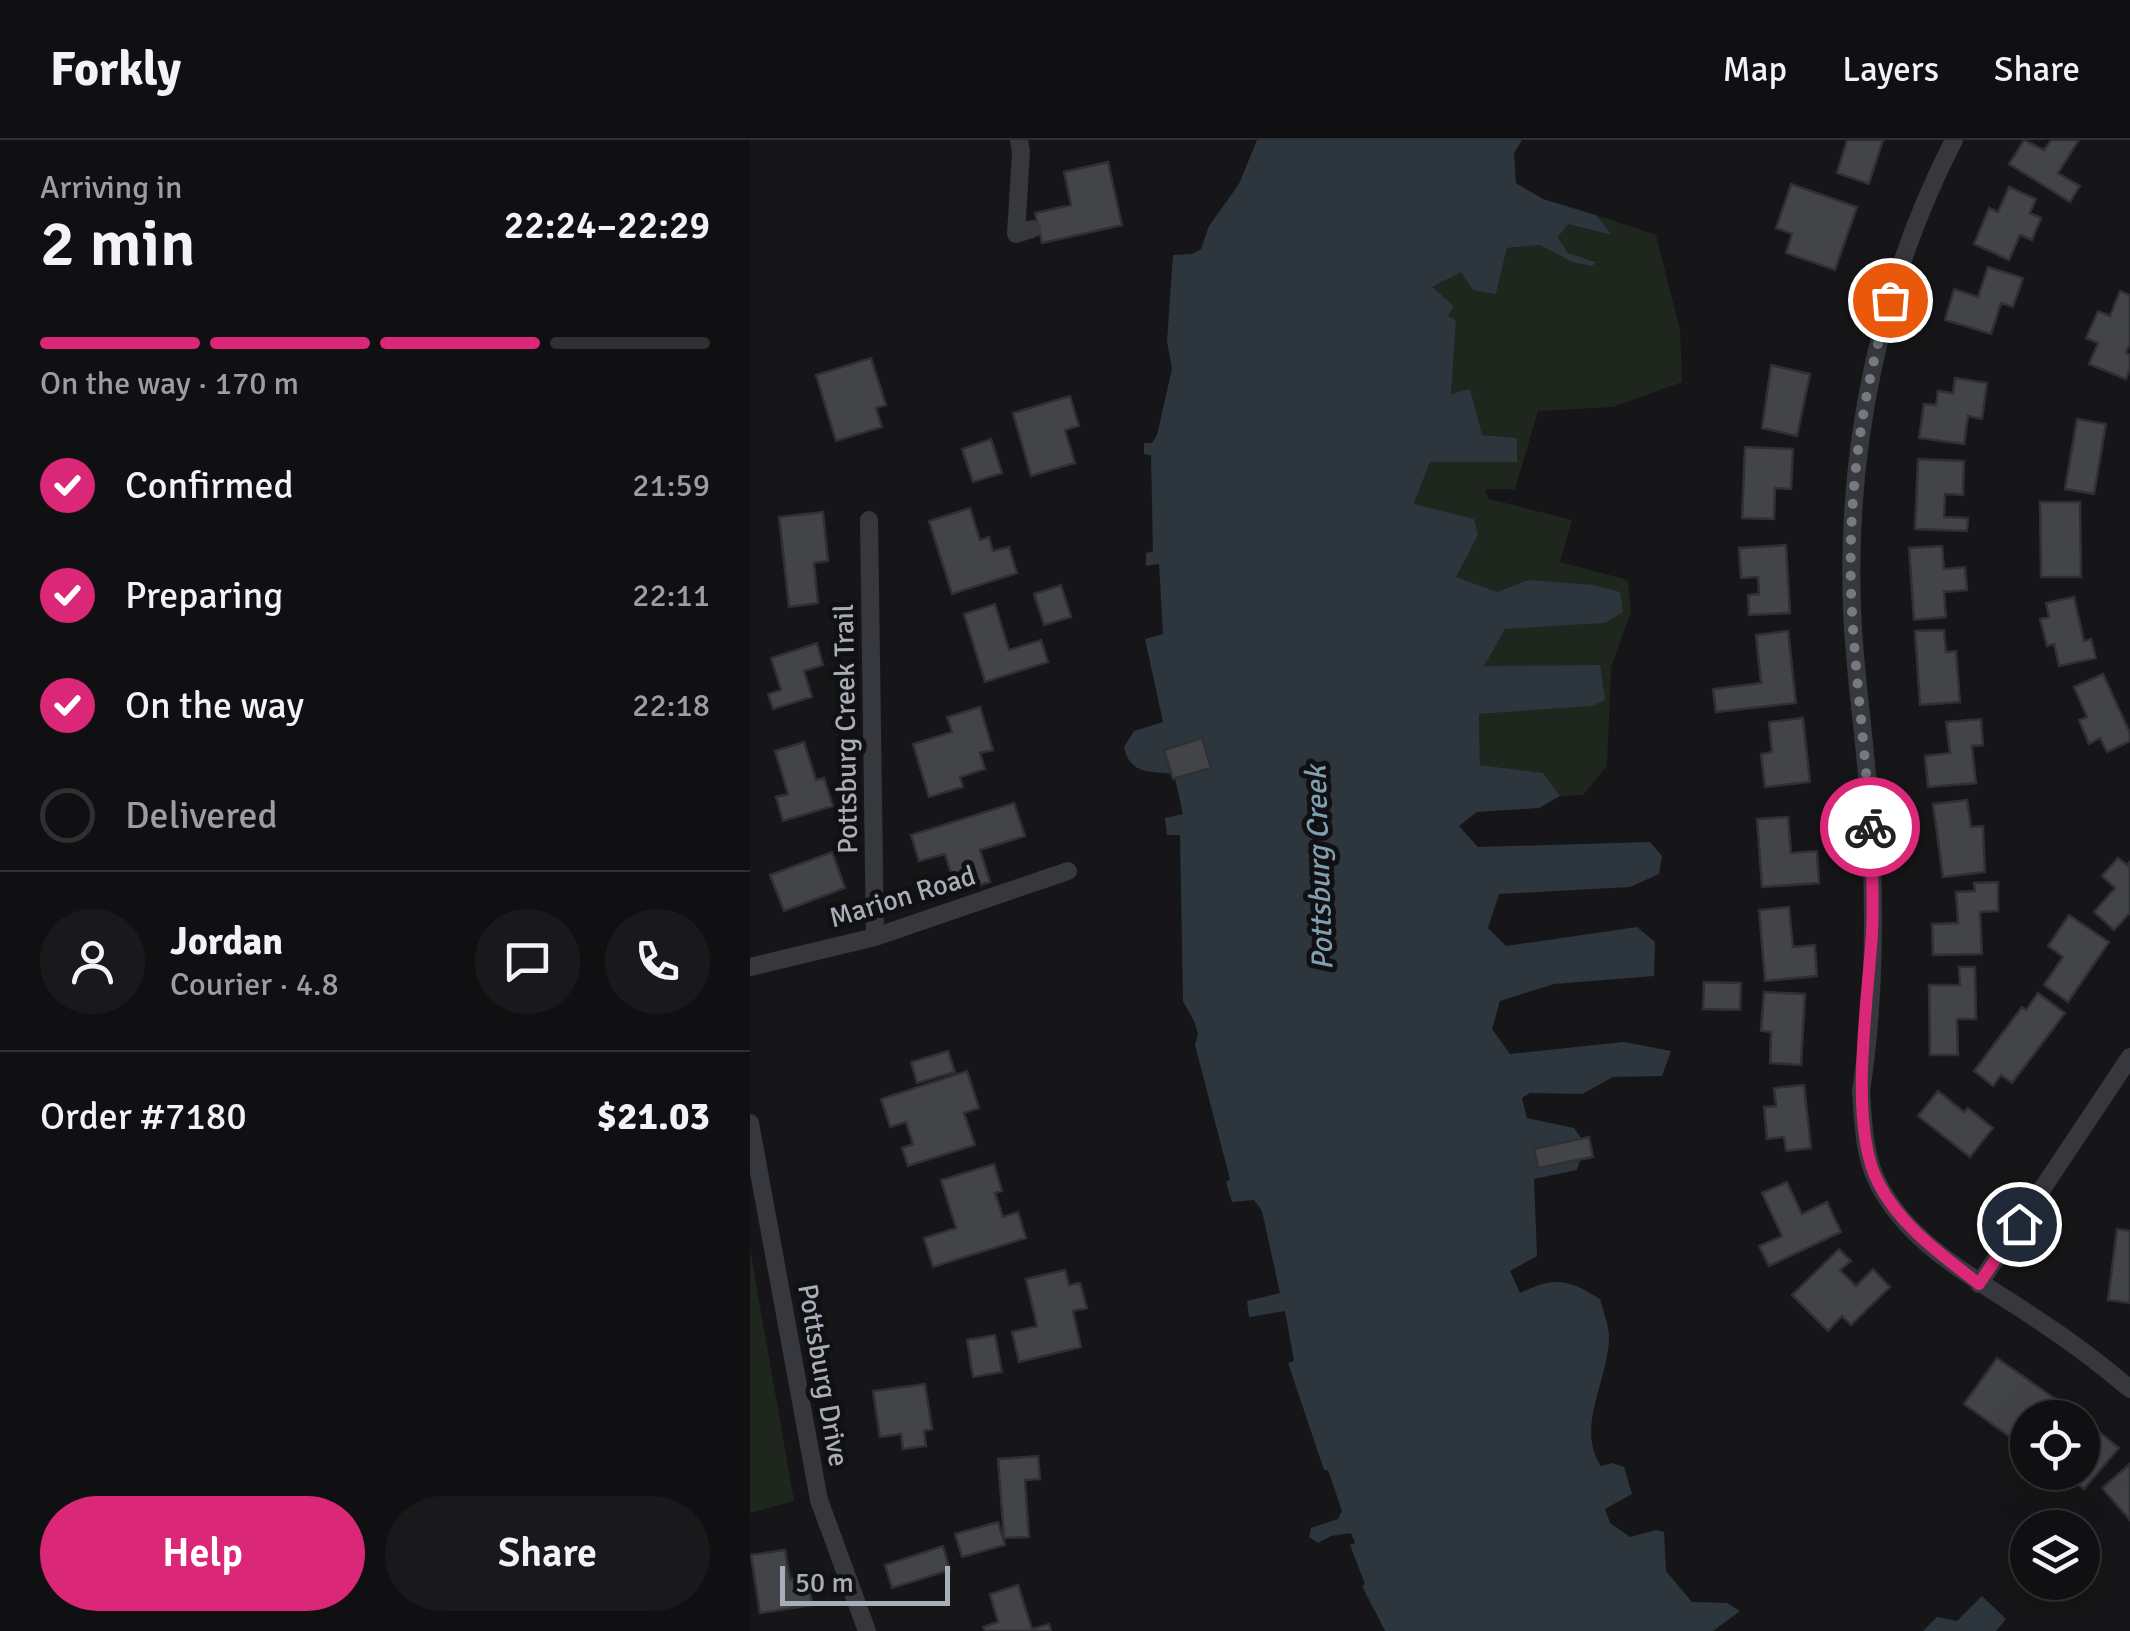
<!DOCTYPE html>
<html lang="en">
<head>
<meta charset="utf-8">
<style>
  :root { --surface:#101012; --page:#19191b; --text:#f1f3f6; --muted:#9c9d9f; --line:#303032; --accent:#db2777 }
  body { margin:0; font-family:Signika,sans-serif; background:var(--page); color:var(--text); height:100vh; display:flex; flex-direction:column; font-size:38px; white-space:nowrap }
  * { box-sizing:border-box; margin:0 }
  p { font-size:32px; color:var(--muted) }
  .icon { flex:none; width:55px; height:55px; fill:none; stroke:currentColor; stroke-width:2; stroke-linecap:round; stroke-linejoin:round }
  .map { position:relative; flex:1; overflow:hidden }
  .panel { display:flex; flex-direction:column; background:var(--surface); width:750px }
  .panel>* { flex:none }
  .controls { position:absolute; left:1260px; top:1260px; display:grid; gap:20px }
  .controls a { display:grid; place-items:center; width:90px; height:90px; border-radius:50%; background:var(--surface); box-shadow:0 10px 40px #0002,0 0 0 2px var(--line); font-size:50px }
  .scale { position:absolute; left:30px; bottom:25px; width:170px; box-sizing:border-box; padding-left:10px; border:5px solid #a8aeb8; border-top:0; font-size:28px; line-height:35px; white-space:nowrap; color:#a8aeb8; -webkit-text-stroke:8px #111113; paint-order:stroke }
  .pin { position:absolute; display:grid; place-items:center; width:85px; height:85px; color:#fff; margin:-42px; border:5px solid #fff; border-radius:50%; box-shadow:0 2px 10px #0007 }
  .courier { position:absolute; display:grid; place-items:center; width:100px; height:100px; margin:-50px; border:8px solid #db2777; border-radius:50%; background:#fff; color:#222; box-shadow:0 2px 12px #0007 }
  .overview em { font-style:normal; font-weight:600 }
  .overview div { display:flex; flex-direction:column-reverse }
  .overview { display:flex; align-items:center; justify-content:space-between; height:170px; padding:0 40px }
  h1 { font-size:65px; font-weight:600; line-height:75px }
  .bar { display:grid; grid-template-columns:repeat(4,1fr); gap:15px 10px; align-content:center; height:120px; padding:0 40px }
  .bar i { height:12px; border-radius:8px; background:var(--line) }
  .bar .active { background:var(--accent) }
  .bar p { grid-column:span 4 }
  .line { display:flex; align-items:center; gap:25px; padding:0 40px; border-top:2px solid var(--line) }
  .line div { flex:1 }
  .round { display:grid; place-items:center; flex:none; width:105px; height:105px; border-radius:52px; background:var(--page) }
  ol { padding:0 40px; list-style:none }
  li { display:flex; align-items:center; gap:30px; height:110px }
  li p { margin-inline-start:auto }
  li .icon { padding:10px; border-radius:50%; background:var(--accent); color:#fff; stroke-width:4 }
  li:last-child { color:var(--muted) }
  li i { width:55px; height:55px; border:5px solid var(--line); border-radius:50% }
  .action { display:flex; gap:20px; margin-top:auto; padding:20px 40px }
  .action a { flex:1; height:115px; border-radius:60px; background:var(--accent); color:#fff; font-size:40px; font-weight:600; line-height:115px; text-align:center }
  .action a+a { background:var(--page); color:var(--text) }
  header { display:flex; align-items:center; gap:60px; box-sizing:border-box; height:140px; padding:0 50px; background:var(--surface); border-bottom:2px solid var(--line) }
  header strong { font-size:48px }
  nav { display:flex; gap:55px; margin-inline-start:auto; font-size:35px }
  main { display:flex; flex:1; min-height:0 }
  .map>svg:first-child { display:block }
  .green { fill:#1e261e }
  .water { fill:#2c363c }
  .building { fill:#424448; stroke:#303034; stroke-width:2.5 }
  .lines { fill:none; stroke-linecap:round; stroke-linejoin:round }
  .street { stroke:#37383d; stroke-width:18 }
  .done { stroke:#757980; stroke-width:10; stroke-dasharray:0 18 }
  .route { stroke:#db2777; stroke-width:12 }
  .labels { text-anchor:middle; stroke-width:10; stroke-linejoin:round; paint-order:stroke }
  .street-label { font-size:28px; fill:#a8aeb8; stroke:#111113 }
  .water-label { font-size:30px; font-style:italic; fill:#809fb2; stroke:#111113 }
</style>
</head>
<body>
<header>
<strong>Forkly</strong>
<nav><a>Map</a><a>Layers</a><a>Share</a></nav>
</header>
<main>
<section class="panel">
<div class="overview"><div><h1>2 min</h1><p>Arriving in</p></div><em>22:24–22:29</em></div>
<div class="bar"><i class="active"></i><i class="active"></i><i class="active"></i><i></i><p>On the way · 170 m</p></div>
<ol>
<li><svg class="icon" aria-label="check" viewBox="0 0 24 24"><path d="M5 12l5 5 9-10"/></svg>Confirmed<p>21:59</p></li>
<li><svg class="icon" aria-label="check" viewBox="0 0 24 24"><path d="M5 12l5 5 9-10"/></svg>Preparing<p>22:11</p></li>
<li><svg class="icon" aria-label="check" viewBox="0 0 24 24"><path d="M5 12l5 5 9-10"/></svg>On the way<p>22:18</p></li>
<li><i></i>Delivered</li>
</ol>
<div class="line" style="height:180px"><a class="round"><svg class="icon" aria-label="person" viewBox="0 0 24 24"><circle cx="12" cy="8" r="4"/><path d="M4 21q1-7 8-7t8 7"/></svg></a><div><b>Jordan</b><p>Courier · 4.8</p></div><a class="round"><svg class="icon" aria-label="chat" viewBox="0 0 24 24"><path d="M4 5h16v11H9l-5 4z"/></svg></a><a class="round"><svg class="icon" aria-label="phone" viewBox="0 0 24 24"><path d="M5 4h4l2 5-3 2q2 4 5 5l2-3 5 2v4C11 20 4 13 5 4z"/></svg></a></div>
<div class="line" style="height:130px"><div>Order #7180</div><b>$21.03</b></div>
<div class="action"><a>Help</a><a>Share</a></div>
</section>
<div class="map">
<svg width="1380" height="1491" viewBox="0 0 1380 1491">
  <rect width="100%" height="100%" fill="#161618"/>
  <path class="green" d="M846 75 906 95 930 190 932 242 863 267 788 271 765 349H735L739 359 822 380 810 422 878 440 881 472 861 527 857 626 833 655 810 656 793 633 730 625 729 574 842 566 733 527 755 488 855 483 778 440 747 452 705 437 728 395 664 365 680 322H767V298L731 295 720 250 701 254 706 182 698 176 681 148 711 131 746 154 757 108 790 105 822 122 845 121 818 113 808 97 818 83 860 94Z
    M0 1109 44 1361 0 1373Z"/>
  <path class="water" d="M507 0H772L764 13 766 43 793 59 846 75 862 95 818 84 808 97 818 113 846 122 842 126 822 122 790 105 757 108 746 154 723 150 711 132 682 147 704 166 698 176 706 181 701 254 720 249 732 295 767 298V322H680L664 364 724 379 728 395 706 437 747 452 778 440 843 445 870 452 873 472 855 483 755 489 734 526 850 525 855 560 842 566 729 574 730 625 793 633 810 656 789 668 727 672 709 686 728 707 900 702 912 716 909 734 880 747 749 754 738 788 756 806 887 787 905 802 904 836 804 844 750 861 742 889 760 914 874 902 921 911 912 936 863 937 832 954 780 953 772 958 777 978 824 988 835 1004 827 1030 784 1039 787 1116 760 1131 770 1153C806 1136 818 1139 850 1159 853 1171 859 1185 859 1197 859 1239 825 1288 851 1326L862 1323 874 1327 882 1354 855 1369 860 1383 880 1397 906 1390 914 1392 916 1431 942 1462 977 1463 990 1471 963 1491H635L612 1446 615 1444 600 1405 605 1403 601 1393 581 1396 568 1403 559 1397 561 1388 588 1379 592 1371 578 1330H574L538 1223 544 1221 535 1171 499 1177 497 1161 530 1153 512 1071 504 1060 482 1062 476 1042 480 1039 445 905 448 894 445 883 433 861 430 695H417L415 678 433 674 424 634C400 631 380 635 374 607L384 591 413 582 395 499 413 494 409 424 396 426V413L403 411 401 315 394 314V303H402L407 295 422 229 417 201 423 115 442 114 451 109 459 86 489 44Z
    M1232 1456 1256 1479 1246 1491H1173L1187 1477 1207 1481Z"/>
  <path class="building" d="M1097 0H1133L1119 44 1087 33Z
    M1274 0 1294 10 1301 0H1329L1308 33 1330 46 1320 62 1259 24Z
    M358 22 372 85 292 103 285 73 321 65 314 32Z
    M1041 44 1107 67 1085 130 1036 113 1042 94 1026 88Z
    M1259 47 1286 59 1280 73 1291 78 1282 100 1270 95 1259 120 1224 104 1239 68 1248 72Z
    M1238 127 1273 138 1263 167 1251 163 1241 194 1195 180 1204 149 1228 157Z
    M1370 151 1380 155V204L1376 213 1380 215V229L1376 239 1339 224 1348 203 1336 198 1348 171 1360 176Z
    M121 218 136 265 126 268 132 287 86 301 66 235Z
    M1021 225 1060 234 1047 296 1012 288Z
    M1205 238 1237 243 1232 279 1218 276 1214 304 1169 298 1174 264 1186 265 1188 251 1203 253Z
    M320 256 329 286 315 290 325 323 281 336 263 273Z
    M1327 279 1356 284 1344 354 1315 349Z
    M241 299 252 333 223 342 212 309Z
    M995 307 1043 309 1041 349 1025 348 1024 379 992 378Z
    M1168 319 1214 321 1213 355 1195 354 1194 377 1218 378 1217 391 1165 389Z
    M1290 362H1330L1331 437H1291Z
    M220 368 230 400 239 397 243 411 259 407 267 433 202 454 179 381Z
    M73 372 78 421 64 423 68 463 39 467 29 377Z
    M1036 405 1040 473 999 475 998 455 1009 454 1008 437 991 438 989 408Z
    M1192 406 1194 429 1215 427 1217 450 1194 452 1196 477 1164 480 1159 408Z
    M311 445 321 477 294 485 284 454Z
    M1324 457 1334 501 1341 499 1346 518 1309 526 1304 504 1297 506 1290 479 1299 477 1296 463Z
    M245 464 259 510 291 500 298 522 235 542 214 474Z
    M1194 490 1196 512 1206 511 1210 562 1170 565 1165 491Z
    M1038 491 1046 563 966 572 963 549 1011 543 1006 495Z
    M67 503 73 525 54 531 62 557 23 569 18 554 31 550 21 518Z
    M1353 534 1380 593V601L1357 612 1350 598 1339 604 1329 580 1337 577 1324 547Z
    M230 567 243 610 230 613 235 629 210 637 213 647 179 657 163 604 202 592 197 577Z
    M1053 578 1060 642 1015 647 1011 614 1022 612 1019 582Z
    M1231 579 1233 605 1222 606 1226 643 1178 647 1175 616 1200 613 1196 582Z
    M452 598 461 628 423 639 414 610Z
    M54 602 66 640 74 638 83 666 33 681 26 657 38 654 25 611Z
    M1217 660 1221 687 1233 686 1235 732 1193 737 1183 664Z
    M264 663 275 696 230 710 240 742 207 752 195 714 169 721 161 695Z
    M1038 677 1041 713 1067 711 1069 743 1012 747 1007 679Z
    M82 712 95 748 34 771 20 735Z
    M1368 718 1377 725 1380 722V773L1364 790 1344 772 1365 748 1352 736Z
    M1248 742V771L1230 772 1232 814 1183 815 1182 784 1208 783 1206 752 1225 751 1224 743Z
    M1039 767 1043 807 1065 805 1067 836 1015 841 1009 770Z
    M1319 775 1359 802 1318 862 1294 845 1313 817 1298 806Z
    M1209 827H1225L1226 879H1207L1208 915H1180L1179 845H1210Z
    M954 842 991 843 990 870 953 869Z
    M1014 852 1055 854 1051 925 1020 923 1021 892 1011 891Z
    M1288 853 1315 873 1262 943 1251 935 1243 946 1224 931 1272 867 1276 870Z
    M198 911 205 932 167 943 161 922Z
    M217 931 229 968 214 973 225 1005 158 1026 152 1008 163 1004 156 982 140 987 131 959Z
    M1054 945 1061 1008 1036 1011 1034 997 1017 999 1014 967 1026 966 1024 948Z
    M1188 951 1214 972 1218 968 1243 988 1220 1017 1168 976Z
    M839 997 843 1017 788 1028 784 1009Z
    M244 1024 252 1051 245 1053 253 1077 268 1072 276 1098 183 1127 174 1098 206 1088 191 1040Z
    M1037 1042 1052 1074 1077 1062 1091 1092 1019 1126 1009 1106 1032 1096 1012 1053Z
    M1367 1089 1380 1091V1163L1358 1160Z
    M1089 1109 1101 1121 1090 1130 1106 1146 1123 1129 1140 1147 1101 1185 1092 1176 1078 1191 1042 1155Z
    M315 1130 319 1145 330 1143 337 1168 323 1171 331 1207 269 1222 262 1192 287 1186 276 1139Z
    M245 1195 252 1232 223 1237 217 1200Z
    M1247 1218 1307 1260 1295 1278H1278V1303L1274 1307 1214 1264Z
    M175 1244 182 1289 174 1291 176 1306 153 1309 151 1294 130 1297 123 1251Z
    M1332 1278 1369 1308 1334 1349 1314 1332H1332Z
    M288 1316 290 1339 275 1340 279 1397 254 1398 248 1319Z
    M1380 1324V1380L1352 1348Z
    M248 1382 255 1405 212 1417 205 1394Z
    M193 1406 200 1430 142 1448 135 1425Z
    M35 1410 40 1439 58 1436 62 1465 10 1473 1 1415Z
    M268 1445 282 1489 299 1484 301 1491H235L233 1487 248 1482 240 1454Z"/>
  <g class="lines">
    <path class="street" d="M269 0 271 12 266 94 282 89
      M1204 0C1130 144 1096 307 1102 468 1104 529 1114 589 1118 649 1125 746 1126 855 1111 951 1113 981 1114 1015 1127 1041 1159 1107 1231 1141 1288 1180 1320 1201 1351 1224 1380 1249
      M119 380 125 797
      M0 827 125 797 318 731
      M0 983 69 1360 117 1491
      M1229 1144 1380 917"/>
  </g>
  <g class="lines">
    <path class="done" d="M1120 687C1116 615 1106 543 1102 472 1096 368 1110 259 1140 160"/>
    <path class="route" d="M1120 687C1122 722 1124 758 1122 793 1118 860 1098 984 1128 1042 1149 1085 1192 1115 1229 1144L1269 1084"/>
  </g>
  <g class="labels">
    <g class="street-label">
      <text transform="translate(95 589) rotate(-91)" y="10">Pottsburg Creek Trail</text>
      <text transform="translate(152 756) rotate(-17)" y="10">Marion Road</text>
      <text transform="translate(74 1235) rotate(80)" y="10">Pottsburg Drive</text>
    </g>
    <g class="water-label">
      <text transform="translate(569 728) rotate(-92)" y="10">Pottsburg Creek</text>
    </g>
  </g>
</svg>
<div class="controls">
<a><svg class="icon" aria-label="locate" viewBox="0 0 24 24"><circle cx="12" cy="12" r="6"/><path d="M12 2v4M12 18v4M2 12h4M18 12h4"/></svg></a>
<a><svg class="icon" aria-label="layers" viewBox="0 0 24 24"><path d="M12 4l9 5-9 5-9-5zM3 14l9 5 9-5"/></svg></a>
</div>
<div class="scale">50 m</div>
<div class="pin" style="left:1140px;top:160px;background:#ea580c"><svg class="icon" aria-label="bag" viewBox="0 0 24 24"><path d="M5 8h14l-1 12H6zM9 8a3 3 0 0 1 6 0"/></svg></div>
<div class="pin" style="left:1269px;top:1084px;background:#1f2937"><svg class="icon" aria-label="home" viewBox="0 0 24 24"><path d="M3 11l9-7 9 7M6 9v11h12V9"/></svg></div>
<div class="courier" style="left:1120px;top:687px"><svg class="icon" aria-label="bike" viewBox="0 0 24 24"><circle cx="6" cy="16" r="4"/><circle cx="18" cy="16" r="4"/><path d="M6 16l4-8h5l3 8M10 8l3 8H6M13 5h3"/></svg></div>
</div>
</main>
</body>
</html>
